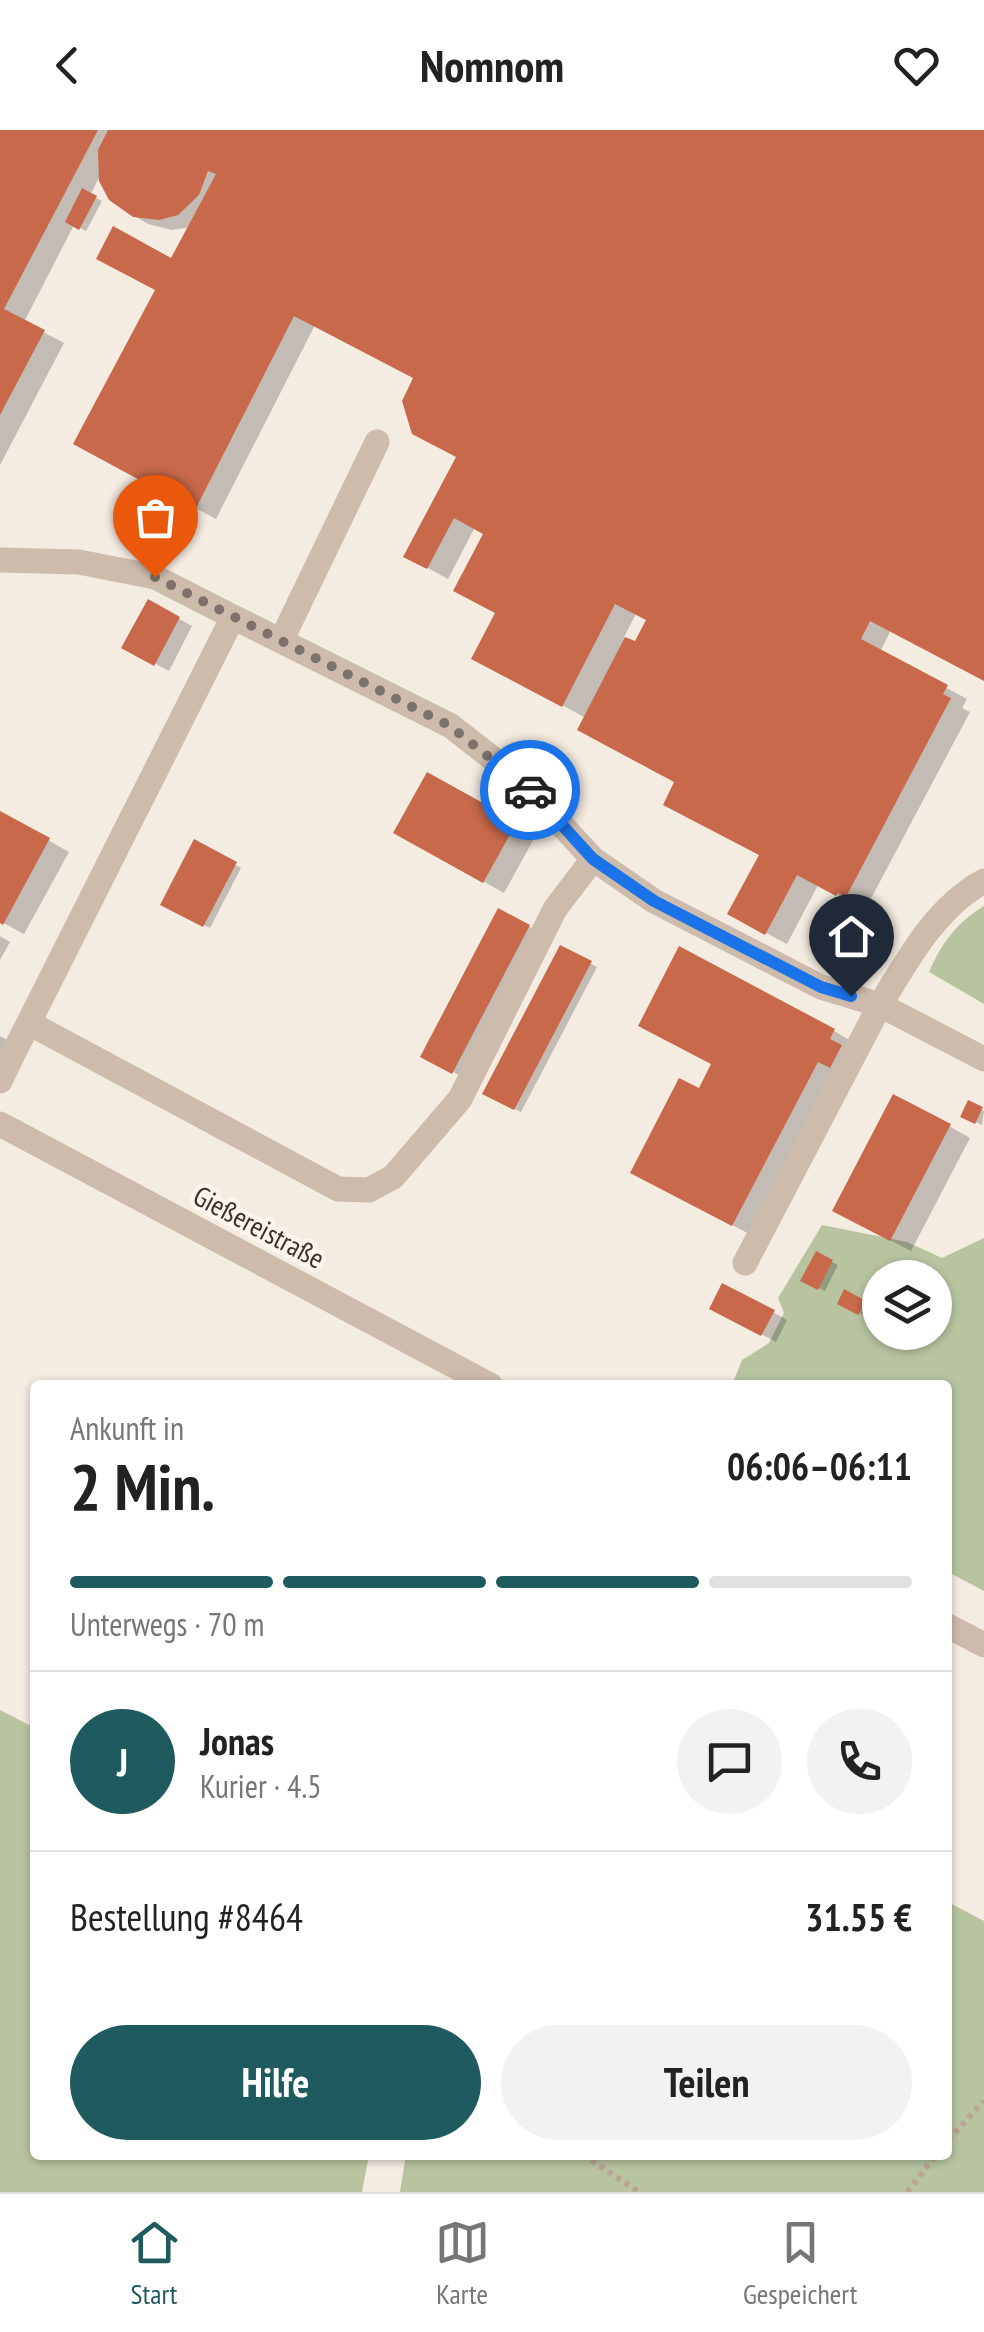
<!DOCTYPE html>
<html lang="de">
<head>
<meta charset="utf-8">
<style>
  :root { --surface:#fff; --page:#f2f2f2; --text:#222; --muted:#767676; --line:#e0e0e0; --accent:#1f5a5e }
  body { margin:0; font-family:"PT Sans Narrow",sans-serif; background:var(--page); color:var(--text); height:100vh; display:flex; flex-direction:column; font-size:38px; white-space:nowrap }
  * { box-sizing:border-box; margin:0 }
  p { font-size:32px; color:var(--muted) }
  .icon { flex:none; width:55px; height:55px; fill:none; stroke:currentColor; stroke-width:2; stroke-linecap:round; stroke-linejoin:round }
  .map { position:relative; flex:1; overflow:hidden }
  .side { position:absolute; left:30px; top:1250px; width:922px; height:780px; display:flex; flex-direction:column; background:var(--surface); border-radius:10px; box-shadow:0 2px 8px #0004 }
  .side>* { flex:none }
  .tools { position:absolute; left:862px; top:1130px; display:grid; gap:20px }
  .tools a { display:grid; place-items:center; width:90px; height:90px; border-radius:50%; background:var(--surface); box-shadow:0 2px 8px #0004; font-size:50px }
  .pin { position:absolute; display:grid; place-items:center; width:85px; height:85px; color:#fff; margin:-102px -42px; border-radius:50% 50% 50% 0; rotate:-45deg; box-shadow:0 0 10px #0007 }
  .pin .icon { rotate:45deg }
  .courier { position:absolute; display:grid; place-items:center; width:100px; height:100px; margin:-50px; border:8px solid #1a73e8; border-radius:50%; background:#fff; color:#222; box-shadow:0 2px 12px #0007 }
  .overview em { font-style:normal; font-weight:700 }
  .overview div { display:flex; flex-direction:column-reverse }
  .overview { display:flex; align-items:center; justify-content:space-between; height:170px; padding:0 40px }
  h1 { font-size:65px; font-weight:700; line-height:75px }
  .bar { display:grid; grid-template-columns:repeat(4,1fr); gap:15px 10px; align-content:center; height:120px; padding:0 40px }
  .bar i { height:12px; border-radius:8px; background:var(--line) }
  .bar .on { background:var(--accent) }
  .bar p { grid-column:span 4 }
  .line { display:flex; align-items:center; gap:25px; padding:0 40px; border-top:2px solid var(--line) }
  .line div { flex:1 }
  .round { display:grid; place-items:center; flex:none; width:105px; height:105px; border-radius:52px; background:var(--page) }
  .cta { display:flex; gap:20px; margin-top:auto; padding:20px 40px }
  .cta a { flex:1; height:115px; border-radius:60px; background:var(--accent); color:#fff; font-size:40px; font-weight:700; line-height:115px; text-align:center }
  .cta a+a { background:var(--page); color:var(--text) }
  header { display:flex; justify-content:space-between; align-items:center; height:130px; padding:0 40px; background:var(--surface); font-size:45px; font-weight:700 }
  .tab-bar { display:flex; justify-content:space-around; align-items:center; height:140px; border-top:2px solid var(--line); background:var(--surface); font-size:28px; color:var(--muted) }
  .tab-bar a { display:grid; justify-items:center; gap:5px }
  .tab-bar .on { color:var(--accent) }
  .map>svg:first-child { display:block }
  .green { fill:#b8c4a0; fill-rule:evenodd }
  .shadow { fill:#0003; fill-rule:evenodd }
  .building { fill:#c8694b }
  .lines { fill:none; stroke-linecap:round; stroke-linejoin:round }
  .path { stroke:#b9a596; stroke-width:6; stroke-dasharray:5 5; stroke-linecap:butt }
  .minor { stroke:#cdbbac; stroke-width:25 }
  .done { stroke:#7c716b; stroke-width:10; stroke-dasharray:0 18 }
  .route { stroke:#1a73e8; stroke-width:12 }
  .labels { text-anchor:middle; stroke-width:9; stroke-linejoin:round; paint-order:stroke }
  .street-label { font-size:28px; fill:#3b302b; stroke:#fbf5ee }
</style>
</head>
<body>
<header><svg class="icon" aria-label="back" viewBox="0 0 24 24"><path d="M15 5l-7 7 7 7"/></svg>Nomnom<svg class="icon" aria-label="heart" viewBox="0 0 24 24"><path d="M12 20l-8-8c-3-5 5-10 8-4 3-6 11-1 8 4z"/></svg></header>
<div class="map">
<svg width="984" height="2062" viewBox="0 0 984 2062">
  <rect width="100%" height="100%" fill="#f4ebe1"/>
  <path class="green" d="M984 776V874L929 842C942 813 956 793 984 776Z
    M822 1095 907 1112 942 1128 984 1108V1461L948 1442V1255H732L742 1230 769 1213 784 1183 778 1168ZM880 1148H935V1202H880Z
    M0 1580 35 1598V2025H369L362 2062H0Z
    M948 1772 984 1791V2062H400L406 2025H948Z"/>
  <path class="shadow" d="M0 0H984V549L891 500 880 522 967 569 962 578 970 582 867 776 859 772 857 776 818 755 787 814 751 795 762 725 677 652 586 588 495 539 498 483 486 403 475 397 448 449 406 426 459 327 416 248 315 195 216 389 96 325 172 132 191 97 172 100 148 94 127 81 100 46 90 65 102 71 86 101 74 95 24 192 64 213 0 335ZM636 484 649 490 637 514 623 509Z
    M149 472 192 496 169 541 124 517Z
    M428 645 536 705 504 763 396 702Z
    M0 683 69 722 24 804 0 791Z
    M195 713 241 738 210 798 163 774Z
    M499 781 535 800 459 945 423 926Z
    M0 806 10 812 0 830Z
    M561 818 597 837 521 982 485 963Z
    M834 901 860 916 759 1109 659 1057 700 961Z
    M0 906 9 911 0 929Z
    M969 974 984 981 982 995 963 986Z
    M949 996 970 1008 911 1121 855 1092Z
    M817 1124 838 1135 825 1161 803 1150Z
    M845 1163 871 1176 865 1186 840 1173Z
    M773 1182 787 1190 776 1212 725 1185Z"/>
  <path class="building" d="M0 0H98L4 179 45 200 0 285Z
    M108 0H984V551L870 491 861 509 948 555 943 564 951 568 846 767 838 763 836 766 797 745 765 805 727 784 759 725 663 675 674 652 577 600 625 507 635 511 646 490 615 474 562 577 471 529 495 483 453 461 483 404 454 388 427 439 403 427 456 327 412 304 402 271 413 248 294 186 195 380 73 314 155 160 96 129 113 96 171 128 216 44 208 41 199 65 178 85 159 90 133 87 109 70 99 51 98 20Z
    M82 58 97 66 79 100 65 92Z
    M148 469 180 487 154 536 121 518Z
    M427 642 517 692 483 753 393 703Z
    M0 681 50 708 3 795 0 793Z
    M194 709 237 732 203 797 160 775Z
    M498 778 530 795 452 944 420 927Z
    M560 815 592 831 514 980 482 964Z
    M679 816 835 899 830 909 842 915 830 938 818 932 732 1096 630 1043 679 948 699 958 711 934 638 896Z
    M893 964 951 994 890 1111 832 1081Z
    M968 970 983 977 975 994 960 987Z
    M816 1121 833 1130 818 1160 800 1151Z
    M722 1153 775 1180 761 1206 709 1179Z
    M844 1159 866 1171 858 1185 837 1174Z"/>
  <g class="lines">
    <path class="path" d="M948 2010 984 1971
      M583 2025 639 2062
      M907 2062 936 2025"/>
    <path class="minor" d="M0 430 79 432 155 447 233 487
      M281 511 377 312
      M593 729 654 771 821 857 880 875C908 829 936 777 984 751
      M0 951 11 928 233 487 451 596 520 650 593 729 555 779 460 969 393 1047 369 1060 338 1059 29 893
      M0 994 490 1255
      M745 1133 880 875 984 929
      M948 1496 984 1515"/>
  </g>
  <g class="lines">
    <path class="done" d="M155 447 450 596 530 660"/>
    <path class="route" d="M530 660 593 729 654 771 821 857 851 866"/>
  </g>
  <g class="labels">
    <g class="street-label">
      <text transform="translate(259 1097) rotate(28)" y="10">Gießereistraße</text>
    </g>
  </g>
</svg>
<div class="tools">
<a><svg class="icon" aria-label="layers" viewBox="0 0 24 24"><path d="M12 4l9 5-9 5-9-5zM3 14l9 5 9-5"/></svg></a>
</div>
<div class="pin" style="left:155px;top:447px;background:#ea580c"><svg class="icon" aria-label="bag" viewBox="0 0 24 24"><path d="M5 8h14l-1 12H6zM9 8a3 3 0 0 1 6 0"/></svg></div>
<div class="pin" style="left:851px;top:866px;background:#1f2937"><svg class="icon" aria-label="home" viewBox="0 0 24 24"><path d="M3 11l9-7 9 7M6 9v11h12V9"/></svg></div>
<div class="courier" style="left:530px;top:660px"><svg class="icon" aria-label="car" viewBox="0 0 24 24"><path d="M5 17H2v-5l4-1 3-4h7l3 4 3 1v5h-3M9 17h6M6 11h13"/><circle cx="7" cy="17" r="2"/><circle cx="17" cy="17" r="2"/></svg></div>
<section class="side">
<div class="overview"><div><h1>2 Min.</h1><p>Ankunft in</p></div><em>06:06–06:11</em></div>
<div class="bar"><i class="on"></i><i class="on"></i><i class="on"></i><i></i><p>Unterwegs · 70 m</p></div>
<div class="line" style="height:180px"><b class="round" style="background:var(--accent);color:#fff">J</b><div><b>Jonas</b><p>Kurier · 4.5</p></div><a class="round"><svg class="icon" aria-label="chat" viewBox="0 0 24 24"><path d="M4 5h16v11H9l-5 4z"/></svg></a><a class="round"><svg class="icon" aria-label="phone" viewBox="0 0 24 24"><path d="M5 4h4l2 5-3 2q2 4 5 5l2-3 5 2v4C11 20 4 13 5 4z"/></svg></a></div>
<div class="line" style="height:130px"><div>Bestellung #8464</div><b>31.55 €</b></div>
<div class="cta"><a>Hilfe</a><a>Teilen</a></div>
</section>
</div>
<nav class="tab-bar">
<a class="on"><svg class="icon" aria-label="home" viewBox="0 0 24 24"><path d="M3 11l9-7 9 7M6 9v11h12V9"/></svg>Start</a>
<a><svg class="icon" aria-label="map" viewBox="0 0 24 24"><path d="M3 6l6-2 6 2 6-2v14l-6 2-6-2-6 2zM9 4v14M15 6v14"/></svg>Karte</a>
<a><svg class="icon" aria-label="saved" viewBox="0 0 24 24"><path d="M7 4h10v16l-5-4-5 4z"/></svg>Gespeichert</a>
</nav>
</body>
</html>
